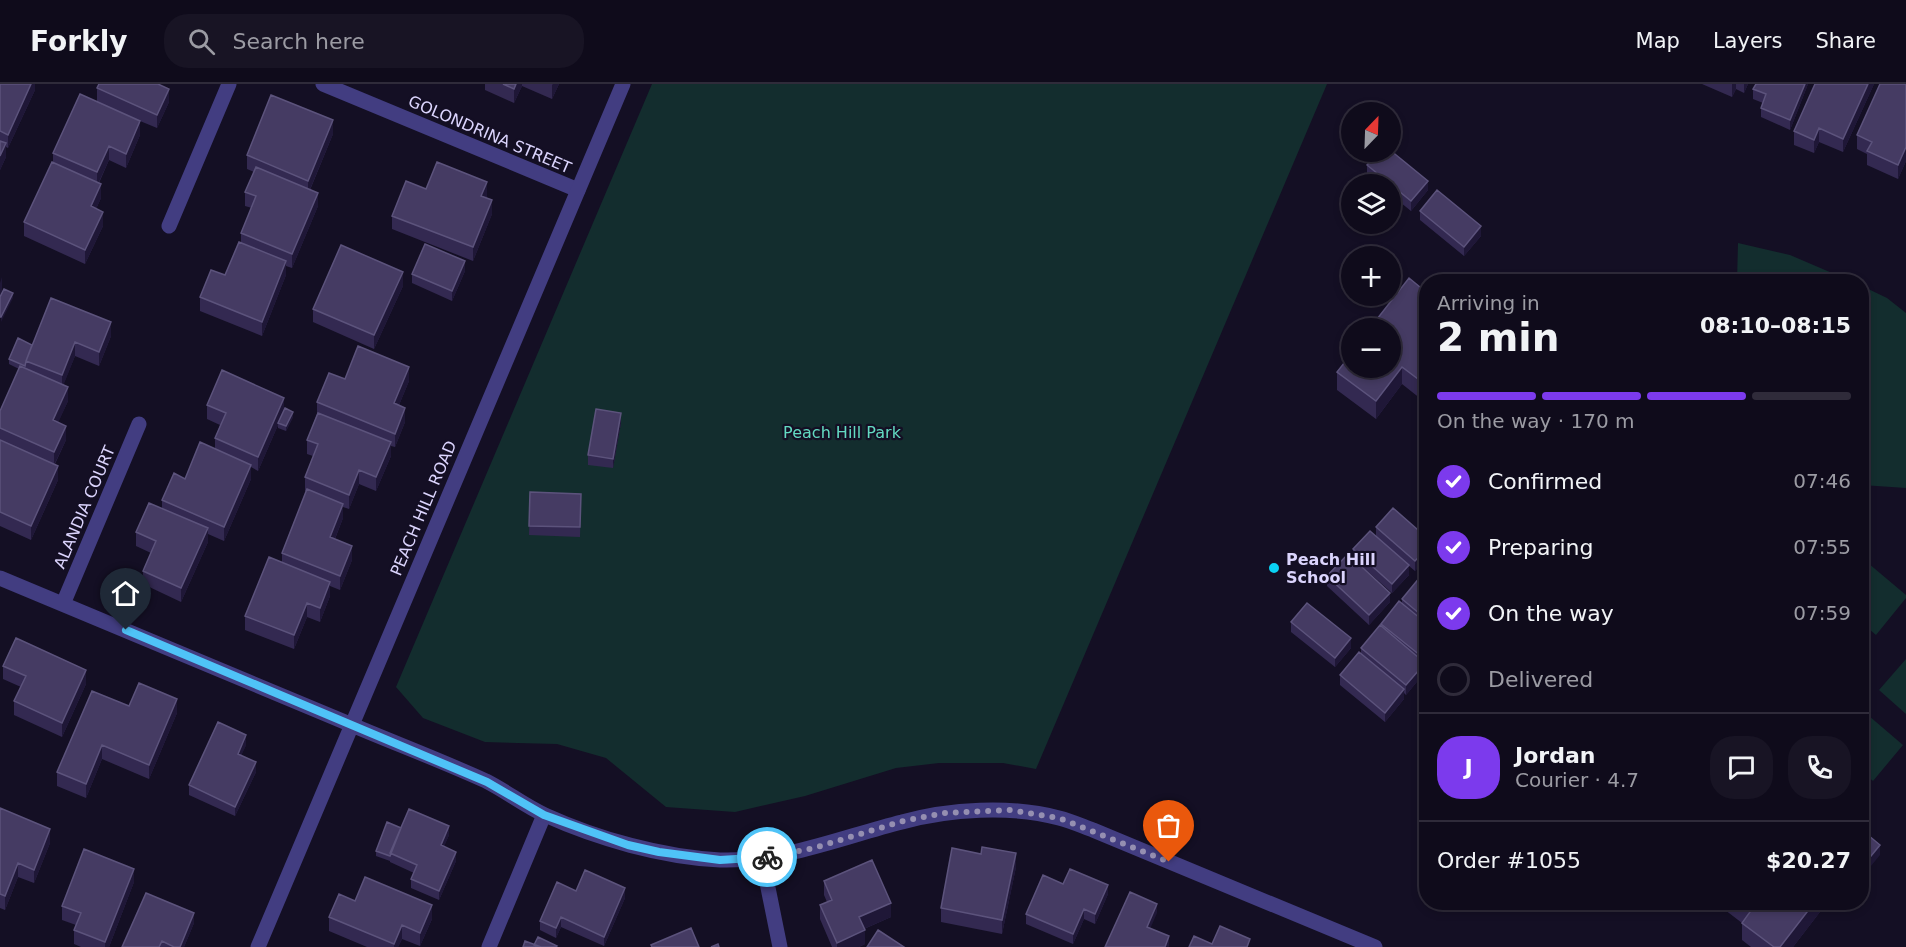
<!DOCTYPE html>
<html lang="en">
<head>
<meta charset="utf-8">
<style>
  :root { --surface:#0f0b1b; --page:#181424; --text:#f1f3f6; --muted:#9b9ba3; --line:#2f2b3a; --accent:#7c3aed }
  body { margin:0; font-family:"DejaVu Sans",sans-serif; background:var(--page); color:var(--text); height:100vh; display:flex; flex-direction:column; font-size:22px; white-space:nowrap }
  * { box-sizing:border-box; margin:0 }
  p { font-size:20px; color:var(--muted) }
  .icon { flex:none; width:33px; height:33px; fill:none; stroke:currentColor; stroke-width:2; stroke-linecap:round; stroke-linejoin:round }
  .map { position:relative; flex:1; overflow:hidden }
  .panel { position:absolute; left:1419px; top:190px; width:450px; height:636px; display:flex; flex-direction:column; background:var(--surface); border-radius:24px; box-shadow:0 3px 9px #0003,0 0 0 2px var(--line) }
  .panel>* { flex:none }
  .needle { width:39px; rotate:23deg }
  .controls { position:absolute; left:1341px; top:18px; display:grid; gap:12px }
  .controls a { display:grid; place-items:center; width:60px; height:60px; border-radius:50%; background:var(--surface); box-shadow:0 3px 9px #0003,0 0 0 2px var(--line); font-size:30px }
  .pin { position:absolute; display:grid; place-items:center; width:51px; height:51px; color:#fff; margin:-62px -26px; border-radius:50% 50% 50% 0; rotate:-45deg; box-shadow:0 0 6px #0007 }
  .pin .icon { rotate:45deg }
  .courier { position:absolute; display:grid; place-items:center; width:60px; height:60px; margin:-30px; border:4px solid #4fc3f7; border-radius:50%; background:#fff; color:#222; box-shadow:0 2px 8px #0007 }
  .head em { font-style:normal; font-weight:800 }
  .head div { display:flex; flex-direction:column-reverse }
  .head { display:flex; align-items:center; justify-content:space-between; height:102px; padding:0 18px }
  h1 { font-size:39px; font-weight:800; line-height:45px }
  .bar { display:grid; grid-template-columns:repeat(4,1fr); gap:9px 6px; align-content:center; height:72px; padding:0 18px }
  .bar i { height:8px; border-radius:4px; background:var(--line) }
  .bar .current { background:var(--accent) }
  .bar p { grid-column:span 4 }
  .line { display:flex; align-items:center; gap:15px; padding:0 18px; border-top:2px solid var(--line) }
  .line div { flex:1 }
  .round { display:grid; place-items:center; flex:none; width:63px; height:63px; border-radius:24px; background:var(--page) }
  ol { padding:0 18px; list-style:none }
  li { display:flex; align-items:center; gap:18px; height:66px }
  li p { margin-inline-start:auto }
  li .icon { padding:6px; border-radius:50%; background:var(--accent); color:#fff; stroke-width:4 }
  li:last-child { color:var(--muted) }
  li i { width:33px; height:33px; border:3px solid var(--line); border-radius:50% }
  header { display:flex; align-items:center; gap:36px; box-sizing:border-box; height:84px; padding:0 30px; background:var(--surface); border-bottom:2px solid var(--line) }
  header strong { font-size:28px }
  nav { display:flex; gap:33px; margin-inline-start:auto; font-size:21px }
  .search { width:420px; height:54px; background:var(--page); display:flex; align-items:center; gap:15px; box-sizing:border-box; padding:0 21px; border-radius:24px; color:var(--muted); font-size:22px }
  .map>svg:first-child { display:block }
  .green { fill:#132d2e }
  .lines { fill:none; stroke-linecap:round; stroke-linejoin:round }
  .minor { stroke:#423d81; stroke-width:15 }
  .tertiary { stroke:#423d81; stroke-width:15 }
  .wall { fill:#332951 }
  .shaded-wall { fill:#1f1737 }
  .building { fill:#453b63; stroke:#5c537c; stroke-width:1.5 }
  .done { stroke:#958fb1; stroke-width:6; stroke-dasharray:0 10.8 }
  .route { stroke:#4fc3f7; stroke-width:8 }
  .poi-dot { fill:#0ad1f3; stroke:#140f24; stroke-width:2 }
  .labels { text-anchor:middle; stroke-width:4.5; stroke-linejoin:round; paint-order:stroke }
  .street-label { font-size:16px; fill:#dbd4fd; stroke:#140f24 }
  .park-label { font-size:16px; fill:#63dac2; stroke:#140f24 }
  .poi-label { font-size:16px; font-weight:bold; fill:#dbd4fd; stroke:#140f24; text-anchor:start }
</style>
</head>
<body>
<header>
<strong>Forkly</strong>
<div class="search"><svg class="icon" aria-label="search" viewBox="0 0 24 24"><circle cx="10" cy="10" r="6"/><path d="M15 15l6 6"/></svg>Search here</div>
<nav><a>Map</a><a>Layers</a><a>Share</a></nav>
</header>
<div class="map">
<svg width="1906" height="863" viewBox="0 0 1906 863">
  <rect width="100%" height="100%" fill="#140f24"/>
  <path class="green" d="M652 0H1327L1036 685 1003 679H939L896 684 805 712 735 728 666 723 606 674 557 660 485 658 423 634 396 603Z
    M1738 159 1790 171 1853 198H1737Z
    M1862 202 1887 214 1906 229V404L1862 401Z
    M1862 474 1906 511V514L1876 551 1862 539Z
    M1906 575V630L1879 606Z
    M1862 626 1903 661 1873 697 1862 687Z"/>
  <g class="lines">
    <path class="minor" d="M323 0 578 106
      M169 142 229 0
      M0 494 352 641
      M63 520 139 340
      M762 774 780 863
      M489 863 544 731"/>
    <path class="tertiary" d="M352 641C397 660 442 677 486 697 506 707 525 722 545 731 598 755 662 773 720 776 784 778 842 753 902 738 949 725 1011 721 1059 734 1071 737 1082 742 1093 746L1375 863
      M258 863 623 0"/>
  </g>
  <path class="wall" d="M0 0H35V6L8 64 6 63V73L0 86Z
    M485 0H559L552 15 522 2 514 19 485 6Z
    M1702 0H1748L1744 9 1736 5 1732 13Z
    M1756 0H1808L1790 46 1761 33V24L1763 19 1753 15V5Z
    M1815 0H1874L1843 68 1819 58 1814 69 1794 61V47Z
    M1906 0V77L1898 95 1867 81V70L1857 65V51Z
    M161 1 169 18 157 44 140 37V51L126 84 109 76 99 99 101 114 96 125 103 142 85 180 24 152V138L53 78V69L97 17V4Z
    M333 50 310 106 318 122 292 184 286 182V191L262 252 200 227V213L225 191 241 159V149L252 124 245 122V108L254 88 247 85V71Z
    M1367 81 1428 106 1411 127 1390 110V100H1379L1367 91Z
    M426 105 487 112 486 114 492 130 473 177 392 145V132Z
    M1420 127 1481 152 1464 172 1420 136Z
    M465 187 452 217 412 199V190Z
    M403 202 374 265 313 238V225Z
    M1426 208V319L1402 300 1376 335 1337 306V288Z
    M111 252 99 282 75 272 63 301 68 317 58 338 66 356 55 380 58 396 31 456 0 442V327L19 285 9 280V275L32 261Z
    M345 295 409 297 399 321 405 338 395 363 391 362V372L376 407 359 400 349 425 343 423V434L335 455 352 476 340 506 330 502V512L320 538 307 533 294 565 245 546V532L282 478V469L306 407H305V393L313 372 307 370V356L317 330V318Z
    M207 321 284 326 293 333 286 347 278 344V341L258 387 251 383V395L224 457 208 450V458L181 518 143 500V487L151 469 136 462V448L162 424V416L215 365V354L220 341 207 335Z
    M621 339 613 384 588 381V371Z
    M530 408 581 410 580 453 529 451Z
    M1376 443 1426 453V474L1415 487 1409 482V491L1392 509 1355 476 1390 518 1369 541 1327 502V492L1353 475V465L1376 452Z
    M1426 498V586L1425 585V588L1406 611 1404 609V615L1385 638 1340 601V591L1361 570V564L1381 542V540L1402 519V515Z
    M1291 538 1351 564 1335 583 1291 548Z
    M3 582 86 600 62 653 14 631V617L21 603 3 595Z
    M129 622 177 629 149 695 102 675 86 714 57 702V688Z
    M246 661 241 671 256 688 235 732 189 711V701Z
    M0 724 50 759 34 799 18 793 5 826 0 824Z
    M401 744 449 751 444 762 456 777 439 816 411 804V795L414 789 390 778V775V777L376 772V767Z
    M1016 783 1002 850 941 838V824Z
    M824 797 891 833 864 845 865 860 859 863H832L820 835V821L827 818 824 811Z
    M134 798 109 863H81L74 860V846L76 841 62 836V822Z
    M1063 800 1108 810 1095 840 1084 835 1073 860 1026 840V830Z
    M576 807 625 814 604 862 561 843 556 854 540 846V837Z
    M355 817 432 835 420 862 402 855 398 863H367L329 847V833Z
    M1716 819H1823V824L1793 863H1751L1742 856V839Z
    M194 839 184 863H122Z"/>
  <path class="shaded-wall" d="M31 0H35V6L8 64V51Z
    M516 0H522V2L514 19V5Z
    M553 0H559L552 15V1Z
    M1732 0H1736V5L1732 13Z
    M1744 0H1748L1744 9Z
    M1805 0H1808L1790 46V36Z
    M1868 0H1874L1843 68V55Z
    M169 5V18L157 44V31Z
    M333 36V50L308 110V97Z
    M140 37V51L126 84V70Z
    M1819 44V58L1814 69V56Z
    M6 59V73L0 86V72Z
    M109 62V76L97 102V88Z
    M1906 63V77L1898 95V81Z
    M1428 97V106L1411 127V117Z
    M487 98V112L481 126V112Z
    M101 100V114L91 136V122Z
    M318 109V122L292 184V170Z
    M492 116V130L473 177V163Z
    M103 128V142L85 180V166Z
    M1481 142V152L1464 172V163Z
    M286 177V191L262 252V238Z
    M465 177V187L452 217V207Z
    M403 188V202L374 265V251Z
    M2 193V207L0 212V199Z
    M13 209V214L1 238V233Z
    M111 238V252L99 282V268Z
    M75 258V272L62 305V291Z
    M409 283V297L394 333V319Z
    M1402 283V300L1376 335V317Z
    M68 303V317L53 350V336Z
    M284 314V328L278 339V341L258 387V373Z
    M405 324V338L395 363V350Z
    M293 328V333L286 347V342Z
    M621 329V339L613 384V375Z
    M66 342V356L54 381V368Z
    M391 358V372L376 407V393Z
    M251 381V395L224 457V443Z
    M58 382V396L31 456V442Z
    M359 386V400L349 425V411Z
    M343 420V434L330 467V453Z
    M208 444V458L181 518V504Z
    M352 462V476L340 506V492Z
    M1426 465V474L1415 487V477Z
    M1409 481V491L1392 509V500Z
    M330 498V512L320 538V524Z
    M1390 509V518L1369 541V531Z
    M307 519V533L294 565V551Z
    M1351 554V564L1335 583V574Z
    M1425 579V588L1406 611V601Z
    M86 586V600L62 653V639Z
    M1404 605V615L1385 638V629Z
    M177 615V629L149 695V681Z
    M246 651V661L238 679V670Z
    M102 661V675L86 714V700Z
    M256 678V688L235 732V723Z
    M1868 692V710L1862 719V701Z
    M449 742V751L441 770V761Z
    M50 745V759L34 799V786Z
    M1880 761V771L1862 793V783Z
    M456 768V777L439 816V807Z
    M1016 769V783L1002 850V836Z
    M18 779V793L5 826V812Z
    M134 785V798L109 863H105V858Z
    M1108 801V810L1095 840V830Z
    M625 804V814L604 862V853Z
    M891 819V833L859 847V833Z
    M1814 819H1823V824L1793 863H1780Z
    M1157 820V829L1147 852V843Z
    M432 821V835L420 862V849Z
    M1084 825V835L1073 860V850Z
    M194 829V839L184 863H180Z
    M561 833V843L556 854V844Z
    M402 841V855L398 863H394V860Z
    M865 846V860L859 863H837V859Z
    M1169 852V863H1165Z"/>
  <path class="building" d="M0 0H31L8 51 0 47Z
    M99 0H158L169 5 157 31 97 4Z
    M503 0H516L514 5Z
    M1756 0H1805L1790 36 1761 24 1766 10 1753 5Z
    M1815 0H1868L1843 55 1819 44 1814 56 1794 47Z
    M1880 0H1906V63L1898 81 1867 67 1872 58 1857 51Z
    M80 10 140 37 126 70 109 62 97 88 53 69Z
    M271 11 333 36 308 97 247 71Z
    M0 57 6 59 0 72Z
    M1390 66 1428 97 1411 117 1367 81 1379 68H1390Z
    M52 78 101 100 91 122 103 128 85 166 24 138Z
    M437 78 487 98 481 112 492 116 473 163 392 132 406 97 426 105Z
    M256 83 318 109 292 170 241 149 256 112 245 108Z
    M1437 106 1481 142 1464 163 1420 127Z
    M239 158 286 177 262 238 200 213 211 186 225 191Z
    M425 160 465 177 452 207 412 190Z
    M341 161 403 188 374 251 313 225Z
    M1409 194 1426 208V301L1402 283 1376 317 1337 288 1352 269V284H1390V244H1370Z
    M4 205 13 209 1 233H0V213Z
    M51 214 111 238 99 268 75 258 62 291 26 277Z
    M18 254 32 261 26 277 25 282 9 275Z
    M358 262 409 283 394 319 405 324 395 350 317 318 329 289 345 295Z
    M20 282 68 303 53 336 66 342 54 368 0 344V327Z
    M222 286 284 314 258 373 215 354 226 329 207 321Z
    M285 324 293 328 286 342 278 339Z
    M596 325 621 329 613 375 588 371Z
    M318 329 391 358 376 393 359 386 349 411 305 393 318 360 307 356Z
    M0 356 58 382 31 442 0 428Z
    M200 358 251 381 224 443 162 416 174 389 185 395Z
    M307 405 343 420 330 453 352 462 340 492 282 469Z
    M530 408 581 410 580 443 529 442Z
    M149 419 208 444 181 504 143 487 156 457 136 448Z
    M1393 424 1426 453V465L1415 477 1376 443Z
    M1370 447 1409 481 1392 500 1353 465Z
    M1348 470 1390 509 1369 531 1327 492Z
    M269 473 330 498 320 524 307 519 294 551 245 532Z
    M1420 493 1426 498V535L1402 515Z
    M1399 517 1426 539V576L1381 540Z
    M1307 519 1351 554 1335 574 1291 538Z
    M1380 541 1425 579 1406 601 1361 564Z
    M16 554 86 586 62 639 14 617 26 592 3 582Z
    M1359 568 1404 605 1385 629 1340 591Z
    M139 599 177 615 149 681 102 661 86 700 57 688 92 607 129 622Z
    M218 638 246 651 238 670 256 678 235 723 189 701Z
    M1862 687 1868 692 1862 701Z
    M0 724 50 745 34 786 18 779 5 812 0 810Z
    M409 725 449 742 441 761 456 768 439 807 411 795 417 781 390 769Z
    M387 738 401 744 390 772 376 767Z
    M1862 746 1880 761 1862 783Z
    M982 763 1016 769 1002 836 941 824 952 764 981 770Z
    M84 765 134 785 105 858 74 846 81 829 62 822Z
    M872 776 891 819 859 833 865 846 837 859 820 821 832 816 824 797Z
    M1070 785 1108 801 1095 830 1084 825 1073 850 1026 830 1043 791 1063 800Z
    M585 786 625 804 604 853 561 833 556 844 540 837 557 798 576 807Z
    M365 793 432 821 420 849 402 841 394 860 329 833 339 810 355 817Z
    M1130 808 1157 820 1147 843 1169 852 1165 863H1105Z
    M146 809 194 829 180 863H174L162 857 159 863H122Z
    M1739 819H1814L1780 863H1774L1742 839 1750 828Z
    M1220 842 1250 855 1247 863H1189L1194 852 1212 860Z
    M691 844 699 863H652L651 861Z
    M878 846 904 863H867Z
    M538 853 557 862 556 863H540L534 861Z
    M525 857 541 863H523Z
    M718 860 719 863H711Z"/>
  <g class="lines">
    <path class="done" d="M767 773 814 764 903 737 944 729 1010 726 1059 734 1169 778"/>
    <path class="route" d="M126 546 487 698 544 731 628 761 659 768 720 776 767 773"/>
  </g>
  <circle class="poi-dot" cx="1274" cy="484" r="6"/>
  <g class="labels">
    <g class="street-label">
      <text transform="translate(490 50) rotate(23)" y="6">GOLONDRINA STREET</text>
      <text transform="translate(84 423) rotate(-67)" y="6">ALANDIA COURT</text>
      <text transform="translate(423 424) rotate(-67)" y="6">PEACH HILL ROAD</text>
    </g>
    <g class="park-label">
      <text x="842" y="354">Peach Hill Park</text>
    </g>
    <g class="poi-label">
      <text x="1286" y="481">Peach Hill<tspan x="1286" dy="18">School</tspan></text>
    </g>
  </g>
</svg>
<div class="controls">
<a><svg class="needle" viewBox="-14 -14 28 28"><path d="M0-13l5 13h-10z" fill="#e53935"/><path d="M0 13l5-13h-10z" fill="#9b9ba3"/></svg></a>
<a><svg class="icon" aria-label="layers" viewBox="0 0 24 24"><path d="M12 4l9 5-9 5-9-5zM3 14l9 5 9-5"/></svg></a>
<a>+</a>
<a>−</a>
</div>
<div class="pin" style="left:1169px;top:778px;background:#ea580c"><svg class="icon" aria-label="bag" viewBox="0 0 24 24"><path d="M5 8h14l-1 12H6zM9 8a3 3 0 0 1 6 0"/></svg></div>
<div class="pin" style="left:126px;top:546px;background:#1f2937"><svg class="icon" aria-label="home" viewBox="0 0 24 24"><path d="M3 11l9-7 9 7M6 9v11h12V9"/></svg></div>
<div class="courier" style="left:767px;top:773px"><svg class="icon" aria-label="bike" viewBox="0 0 24 24"><circle cx="6" cy="16" r="4"/><circle cx="18" cy="16" r="4"/><path d="M6 16l4-8h5l3 8M10 8l3 8H6M13 5h3"/></svg></div>
<section class="panel">
<div class="head"><div><h1>2 min</h1><p>Arriving in</p></div><em>08:10–08:15</em></div>
<div class="bar"><i class="current"></i><i class="current"></i><i class="current"></i><i></i><p>On the way · 170 m</p></div>
<ol>
<li><svg class="icon" aria-label="check" viewBox="0 0 24 24"><path d="M5 12l5 5 9-10"/></svg>Confirmed<p>07:46</p></li>
<li><svg class="icon" aria-label="check" viewBox="0 0 24 24"><path d="M5 12l5 5 9-10"/></svg>Preparing<p>07:55</p></li>
<li><svg class="icon" aria-label="check" viewBox="0 0 24 24"><path d="M5 12l5 5 9-10"/></svg>On the way<p>07:59</p></li>
<li><i></i>Delivered</li>
</ol>
<div class="line" style="height:108px"><b class="round" style="background:var(--accent);color:#fff">J</b><div><b>Jordan</b><p>Courier · 4.7</p></div><a class="round"><svg class="icon" aria-label="chat" viewBox="0 0 24 24"><path d="M4 5h16v11H9l-5 4z"/></svg></a><a class="round"><svg class="icon" aria-label="phone" viewBox="0 0 24 24"><path d="M5 4h4l2 5-3 2q2 4 5 5l2-3 5 2v4C11 20 4 13 5 4z"/></svg></a></div>
<div class="line" style="height:78px"><div>Order #1055</div><b>$20.27</b></div>
</section>
</div>
</body>
</html>
